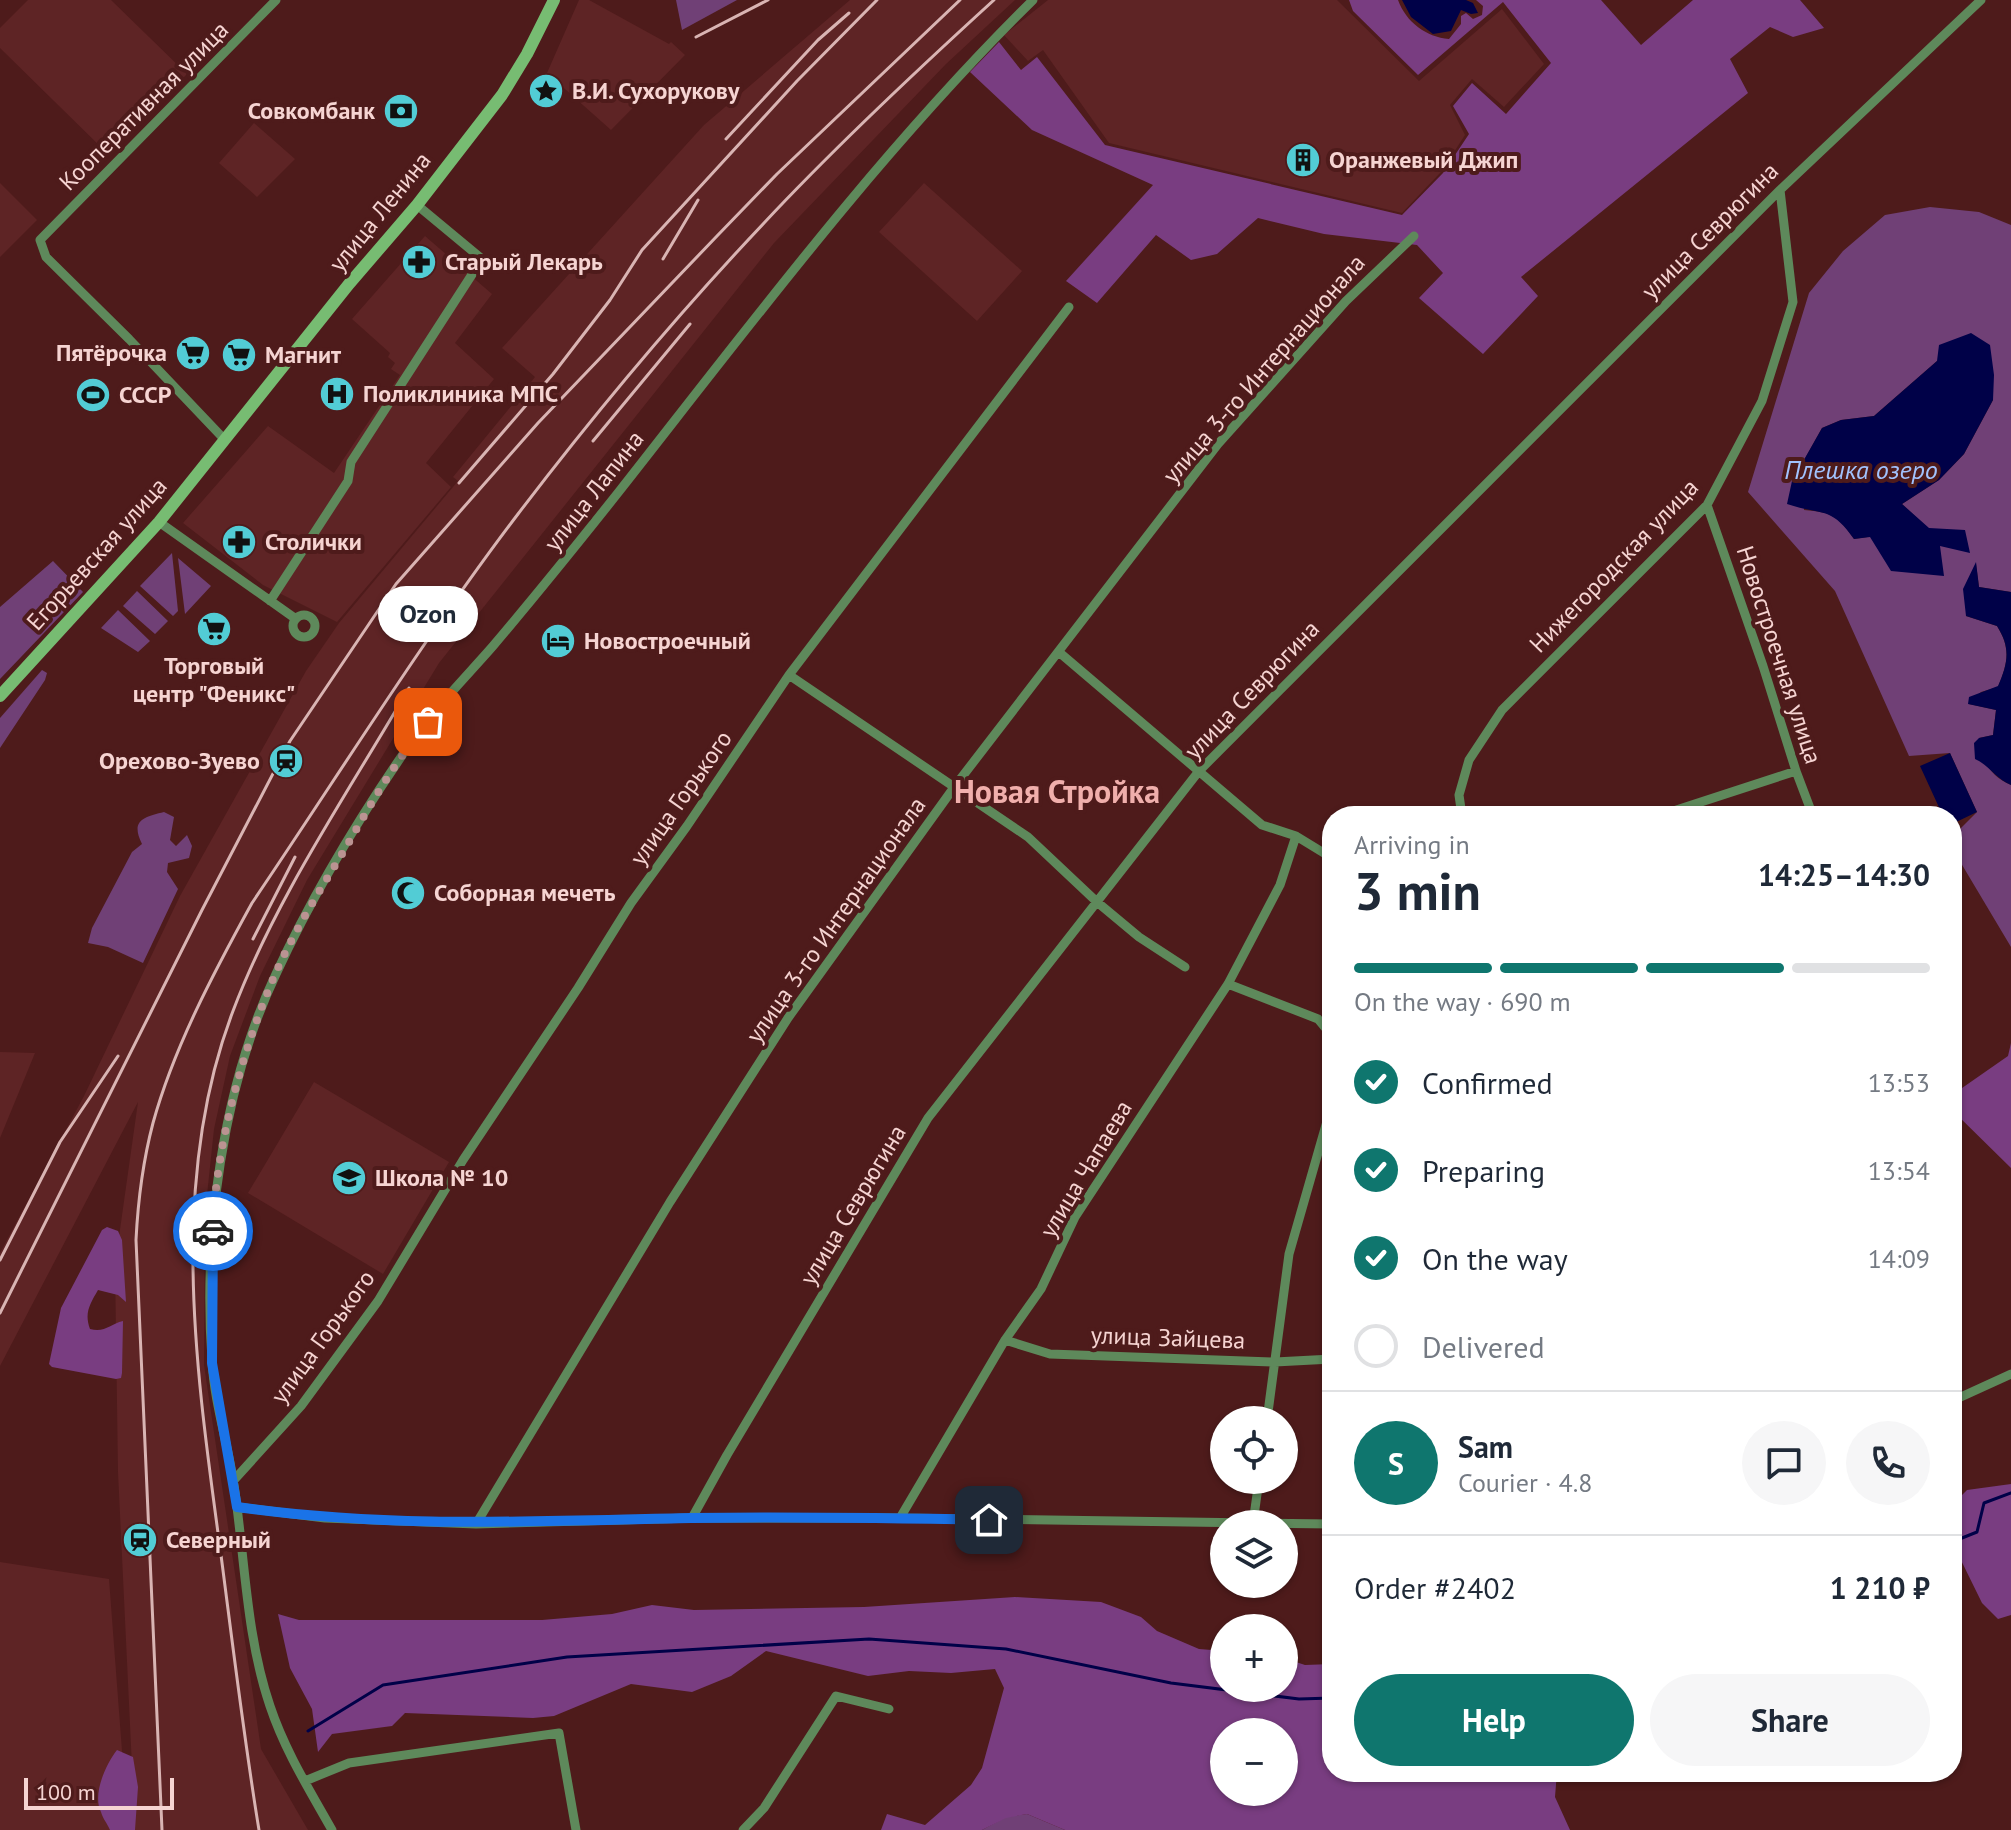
<!DOCTYPE html>
<html lang="en">
<head>
<meta charset="utf-8">
<style>
  :root { --surface:#fff; --page:#f6f6f7; --text:#1f2937; --muted:#747a83; --line:#e0e1e3; --accent:#0f766e }
  body { margin:0; font-family:"PT Sans",sans-serif; background:var(--page); color:var(--text); height:100vh; display:flex; flex-direction:column; font-size:30px; white-space:nowrap }
  * { box-sizing:border-box; margin:0 }
  p { font-size:26px; color:var(--muted) }
  .icon { flex:none; width:44px; height:44px; fill:none; stroke:currentColor; stroke-width:2; stroke-linecap:round; stroke-linejoin:round }
  .map { position:relative; flex:1; overflow:hidden }
  .details { position:absolute; left:1322px; top:806px; width:640px; height:976px; display:flex; flex-direction:column; background:var(--surface); border-radius:32px; box-shadow:0 2px 6px #0004 }
  .details>* { flex:none }
  .buttons { position:absolute; left:1210px; top:1406px; display:grid; gap:16px }
  .buttons a { display:grid; place-items:center; width:88px; height:88px; border-radius:50%; background:var(--surface); box-shadow:0 2px 6px #0004; font-size:40px }
  .scale { position:absolute; left:24px; bottom:20px; width:150px; box-sizing:border-box; padding-left:8px; border:4px solid #f6d4d2; border-top:0; font-size:22px; line-height:28px; white-space:nowrap; color:#f6d4d2; -webkit-text-stroke:6px #4e1b1b; paint-order:stroke }
  .pin { position:absolute; display:grid; place-items:center; width:68px; height:68px; color:#fff; margin:-34px; border-radius:16px; box-shadow:0 4px 12px #0006 }
  .courier { position:absolute; display:grid; place-items:center; width:80px; height:80px; margin:-40px; border:6px solid #1a73e8; border-radius:50%; background:#fff; color:#222; box-shadow:0 2px 10px #0007 }
  .bubble { position:absolute; height:56px; border-radius:28px; background:var(--surface); box-shadow:0 2px 6px #0004; font-size:26px; font-weight:600; line-height:56px; text-align:center }
  .headline em { font-style:normal; font-weight:600 }
  .headline div { display:flex; flex-direction:column-reverse }
  .headline { display:flex; align-items:center; justify-content:space-between; height:136px; padding:0 32px }
  h1 { font-size:52px; font-weight:600; line-height:60px }
  .bar { display:grid; grid-template-columns:repeat(4,1fr); gap:12px 8px; align-content:center; height:96px; padding:0 32px }
  .bar i { height:10px; border-radius:6px; background:var(--line) }
  .bar .active { background:var(--accent) }
  .bar p { grid-column:span 4 }
  .line { display:flex; align-items:center; gap:20px; padding:0 32px; border-top:2px solid var(--line) }
  .line div { flex:1 }
  .round { display:grid; place-items:center; flex:none; width:84px; height:84px; border-radius:42px; background:var(--page) }
  ol { padding:0 32px; list-style:none }
  li { display:flex; align-items:center; gap:24px; height:88px }
  li p { margin-inline-start:auto }
  li .icon { padding:8px; border-radius:50%; background:var(--accent); color:#fff; stroke-width:4 }
  li:last-child { color:var(--muted) }
  li i { width:44px; height:44px; border:4px solid var(--line); border-radius:50% }
  .button { display:flex; gap:16px; margin-top:auto; padding:16px 32px }
  .button a { flex:1; height:92px; border-radius:48px; background:var(--accent); color:#fff; font-size:32px; font-weight:600; line-height:92px; text-align:center }
  .button a+a { background:var(--page); color:var(--text) }
  .map>svg:first-child { display:block }
  .built { fill:#5e2425 }
  .green { fill:#704076; fill-rule:evenodd }
  .forest { fill:#793d81; fill-rule:evenodd }
  .water { fill:#000148 }
  .lines { fill:none; stroke-linecap:round; stroke-linejoin:round }
  .stream { stroke:#000148; stroke-width:3 }
  .street { stroke:#5e895b; stroke-width:9 }
  .secondary { stroke:#77bc72; stroke-width:12 }
  .rail { stroke:#d9b4b3; stroke-width:3 }
  .done { stroke:#bb9392; stroke-width:8; stroke-dasharray:0 14.4 }
  .route { stroke:#1a73e8; stroke-width:10 }
  .labels { text-anchor:middle; stroke-width:8; stroke-linejoin:round; paint-order:stroke }
  .poi-label { font-size:24px; font-weight:bold; fill:#f6d4d2; stroke:#4e1b1b; text-anchor:start }
  .street-label { font-size:24px; fill:#f6d4d2; stroke:#4e1b1b }
  .water-label { font-size:26px; font-style:italic; fill:#a1c2fe; stroke:#4e1b1b }
  .district-label { font-size:32px; font-weight:bold; fill:#f0afac; stroke:#4e1b1b }
</style>
</head>
<body>
<div class="map">
<svg width="2011" height="1830" viewBox="0 0 2011 1830">
  <rect width="100%" height="100%" fill="#4e1b1b"/>
  <path class="built" d="M28 0H111L187 74 108 154 0 48V28Z
    M579 0H589L669 44 671 42 685 55 611 130 547 73Z
    M850 0H1015L946 64 774 243 439 663 307 880 260 976 230 1056 214 1129 205 1214 204 1365 261 1749 308 1830H135L118 1472 115 1265 138 1102 0 1366V1253L84 1096 180 896 306 671 339 623 458 481 453 477 535 377 502 348 704 125Z
    M1048 0H1337L1419 81 1502 9 1544 64 1504 107 1472 79 1450 105 1465 135 1441 172 1402 213 1109 143 1043 50 1028 61 1004 35Z
    M254 123 295 159 257 197 219 163Z
    M0 183 37 220 0 257Z
    M924 183 1022 271 977 321 879 232Z
    M425 236 492 294 455 343 494 379 426 463 451 487 337 622 263 585 183 523 268 426 334 473 400 375 391 369 395 363 388 357 390 353 352 319Z
    M0 1052 35 1053 0 1138Z
    M314 1082 449 1162 383 1274 248 1193Z
    M0 1562 109 1579 128 1830H0Z"/>
  <path class="green" d="M676 0H737L682 30Z
    M1930 207 1979 212 2011 225V592L1979 587 1976 564 1966 616 1997 626C2011 648 2008 663 1998 687L1981 692 1969 704 1996 710 1993 735 1979 738C1984 761 1988 775 2011 785V947L1952 848V837L1977 812 1950 753 1909 756 1835 591 1748 492 1809 293 1843 251 1885 215ZM1937 361 1993 400 1964 454 1939 480 1902 504 1928 528 1854 539C1838 516 1832 512 1804 510L1803 462 1822 428 1841 420 1874 416Z
    M172 553 178 611 173 616 140 586Z
    M178 558 211 586 185 614Z
    M53 561 83 592 0 679V607Z
    M137 591 168 621 155 634 123 606Z
    M118 610 150 641 138 652 101 628Z
    M42 670 47 673 45 680 0 748V718Z
    M164 812 174 817 170 840 176 846 187 835 192 846 189 858 168 863 167 872 178 889 143 963 108 947 88 943 92 928 132 852 142 844C130 820 144 817 164 812Z
    M1027 1814 1065 1830H982L1006 1817Z"/>
  <path class="forest" d="M1349 0H1398C1406 22 1426 37 1449 39L1461 24V16L1466 13 1473 19 1482 15 1483 6 1476 0H1601L1641 45 1693 0H1800L1824 28 1793 37 1770 27 1730 59 1748 93 1521 277 1538 296 1483 354 1419 298 1443 273 1417 245 1324 234 1258 218 1217 254 1191 260 1156 235 1097 303 1066 281 1153 185 1032 130 970 72 999 42 1021 70 1037 57 1105 145 1402 215 1443 173 1469 134 1453 106 1472 83 1506 114 1551 63 1503 2 1418 75 1353 11Z
    M2011 1043V1168L1952 1110V1095L2008 1056Z
    M107 1227 118 1231 122 1240 126 1302 118 1295 98 1290C90 1304 84 1313 90 1329 105 1333 110 1324 123 1321L122 1373 121 1378 116 1379 52 1367 49 1364 61 1308 102 1230Z
    M2011 1484V1615L1998 1619 1982 1603 1954 1546 1952 1505 1967 1490Z
    M1015 1597 1101 1602 1141 1617 1157 1631 1199 1649 1224 1651V1688H1284V1658L1305 1665 1332 1664V1772H1557L1555 1797 1570 1830H1065L1027 1814 1006 1818 982 1830H881L887 1814 925 1825 971 1785 982 1768 1004 1688 995 1669 951 1673 909 1671 868 1676 766 1651 731 1676 692 1692 631 1684 554 1716 533 1718 405 1713 392 1726 332 1734 318 1752 312 1709 290 1668 278 1614 299 1620H542L612 1614 652 1605 694 1610 864 1607ZM1284 1732V1792H1224V1732Z
    M117 1750 133 1757 138 1787 135 1830H110C107 1823 103 1819 101 1812 92 1794 106 1764 117 1750Z"/>
  <path class="water" d="M1402 0H1466L1473 3 1478 13 1471 14 1461 10 1451 31 1433 34 1411 17Z
    M1971 333 1990 345 1994 375 1993 400 1964 454 1939 480 1902 504 1929 528 1965 530 1970 553 1940 546 1944 576 1891 571 1870 537 1854 539C1830 505 1822 516 1787 504L1792 481 1822 428 1841 420 1874 416 1937 361 1939 345Z
    M1976 562 1979 587 2011 592V785C1996 779 1989 765 1975 759L1974 743 1979 738 1993 735 1996 710 1968 704 1969 697 1998 686C2008 663 2011 648 1997 626L1966 616 1963 589Z
    M1950 753 1977 812 1952 824V816H1943L1920 766Z"/>
  <g class="lines">
    <path class="stream" d="M1952 1542 1977 1532 1984 1503 2011 1493
      M308 1731 383 1685 567 1657 869 1639 1006 1649 1171 1683 1299 1699 1332 1698"/>
    <path class="street" d="M224 439 129 339 46 257 40 240 276 0
      M1707 505 1763 666 1796 771 1813 816
      M159 522 296 619
      M270 601 348 481 351 462 482 259 417 205
      M293 626a11 11 0 1 1 22 0a11 11 0 1 1-22 0Z
      M1060 653 1262 825 1296 836 1332 858
      M789 675 1028 837 1097 902 1139 937 1185 967
      M1462 816 1459 795 1469 760 1502 710 1707 505 1762 401 1793 302 1780 190
      M1658 816 1796 771
      M1228 984 1318 1019 1332 1036
      M1005 1340 1050 1354 1275 1362 1332 1359
      M1952 1401 2011 1374
      M1267 1420 1289 1254 1332 1104
      M234 1480 301 1406 378 1301 463 1160 578 988 631 903 687 826 789 675 1069 307
      M237 1507 325 1518 476 1524 692 1518H900L1332 1524
      M692 1518 727 1455 928 1118 1199 771 1780 190 1981 0
      M900 1518 1005 1340 1041 1289 1075 1217 1228 984 1280 885 1296 836
      M1253 1523 1259 1480
      M476 1524 670 1202 788 1018 955 786 1218 444 1346 301 1414 236
      M305 1781 349 1763 559 1733 576 1830
      M332 1830C309 1789 285 1751 270 1706 246 1636 245 1558 234 1485 228 1444 214 1402 212 1360 203 1234 222 1088 276 974 313 894 360 816 410 744 434 709 465 678 493 646 537 594 579 542 621 489 753 321 881 150 1033 0
      M743 1830 764 1808 836 1696 889 1709"/>
    <path class="secondary" d="M0 696 159 522 349 284 417 205 502 95 527 54 554 0"/>
    <path class="rail" d="M696 37 768 0
      M726 139 818 40 849 13
      M663 259 698 200
      M593 441 690 324
      M459 483 553 374 610 300 642 250 797 81 877 0
      M253 939 295 857
      M0 1260 60 1142 118 1056
      M0 1313 202 910 290 741 396 584 538 423 717 236 777 174 960 0
      M162 1830 136 1240C138 1200 143 1161 153 1123 174 1047 214 972 252 903 340 773 423 639 518 514 595 413 677 315 764 223 837 145 915 72 994 0
      M259 1830C244 1739 233 1647 221 1555 197 1377 167 1184 233 1011 276 897 348 793 409 688"/>
  </g>
  <g class="lines">
    <path class="done" d="M213 1231C215 1150 242 1051 274 977 293 933 320 890 345 849 370 805 396 760 428 722"/>
    <path class="route" d="M213 1231 212 1363 237 1507C390 1529 538 1521 691 1518 790 1517 890 1518 989 1520"/>
  </g>
  <defs>
    <g id="sight-disc" transform="scale(1.8)"><circle r="9.5" fill="#52ccd5" stroke="#4e1b1b"/><path d="M0-6L1.8-2.2L6-1.7L2.9 1.2L3.7 5.4L0 3.3L-3.7 5.4L-2.9 1.2L-6-1.7L-1.8-2.2Z" fill="#111"/></g>
    <g id="bank-disc" transform="scale(1.8)"><circle r="9.5" fill="#52ccd5" stroke="#4e1b1b"/><path d="M-6-4H6V4H-6ZM0-2.3a2.3 2.3 0 1 0 0 4.6a2.3 2.3 0 1 0 0-4.6Z" fill="#111"/></g>
    <g id="building-disc" transform="scale(1.8)"><circle r="9.5" fill="#52ccd5" stroke="#4e1b1b"/><path d="M-4-6H4V6H1V3H-1V6H-4ZM-2.5-4.3h1.7v1.8h-1.7ZM.8-4.3h1.7v1.8H.8ZM-2.5-1h1.7V.8h-1.7ZM.8-1h1.7V.8H.8Z" fill="#111"/></g>
    <g id="pharmacy-disc" transform="scale(1.8)"><circle r="9.5" fill="#52ccd5" stroke="#4e1b1b"/><path d="M-2-6h4v4h4v4h-4v4h-4v-4h-4v-4h4Z" fill="#111"/></g>
    <g id="supermarket-disc" transform="scale(1.8)"><circle r="9.5" fill="#52ccd5" stroke="#4e1b1b"/><path d="M-6-5.5h2.5l.6 2H6L4.5 2H-2.5L-4.4-4H-6ZM-1.5 3.2a1.3 1.3 0 1 0 .1 0ZM3 3.2a1.3 1.3 0 1 0 .1 0Z" fill="#111"/></g>
    <g id="hospital-disc" transform="scale(1.8)"><circle r="9.5" fill="#52ccd5" stroke="#4e1b1b"/><path d="M-5-5h3v3.5h4V-5h3V5h-3V1.5h-4V5h-3Z" fill="#111"/></g>
    <g id="stadium-disc" transform="scale(1.8)"><circle r="9.5" fill="#52ccd5" stroke="#4e1b1b"/><path d="M0-5a6.5 5 0 1 0 0 10a6.5 5 0 1 0 0-10ZM-3.5-1.8h7v3.6h-7Z" fill="#111"/></g>
    <g id="hotel-disc" transform="scale(1.8)"><circle r="9.5" fill="#52ccd5" stroke="#4e1b1b"/><path d="M-6-4.5h1.5V1H6V5H4.5V3h-9V5H-6ZM-4 0a1.8 1.8 0 1 1 3.6 0ZM.5 0V-2.5h3Q6-2.5 6 0Z" fill="#111"/></g>
    <g id="station-disc" transform="scale(1.8)"><circle r="9.5" fill="#52ccd5" stroke="#4e1b1b"/><path d="M-3-6H3Q5-6 5-4V2Q5 4 3 4L4.5 6H3L1.5 4h-3L-3 6H-4.5L-3 4Q-5 4-5 2V-4Q-5-6-3-6ZM-3.5-4v3h7v-3ZM-3.5 1v1.5H-2V1ZM2 1v1.5H3.5V1Z" fill="#111"/></g>
    <g id="mosque-disc" transform="scale(1.8)"><circle r="9.5" fill="#52ccd5" stroke="#4e1b1b"/><path d="M3.5-4.9A6 6 0 1 0 3.5 4.9A5 5 0 1 1 3.5-4.9Z" fill="#111"/></g>
    <g id="school-disc" transform="scale(1.8)"><circle r="9.5" fill="#52ccd5" stroke="#4e1b1b"/><path d="M0-5L7-2L0 1L-7-2ZM-4 1L0 2.5L4 1V4Q0 6-4 4Z" fill="#111"/></g>
  </defs>
  <g fill-rule="evenodd">
    <use href="#sight-disc" x="546" y="91"/>
    <use href="#bank-disc" x="401" y="111"/>
    <use href="#building-disc" x="1303" y="160"/>
    <use href="#pharmacy-disc" x="419" y="262"/>
    <use href="#supermarket-disc" x="193" y="353"/>
    <use href="#supermarket-disc" x="239" y="355"/>
    <use href="#hospital-disc" x="337" y="394"/>
    <use href="#stadium-disc" x="93" y="395"/>
    <use href="#pharmacy-disc" x="239" y="542"/>
    <use href="#supermarket-disc" x="214" y="629"/>
    <use href="#hotel-disc" x="558" y="641"/>
    <use href="#station-disc" x="286" y="761"/>
    <use href="#mosque-disc" x="408" y="893"/>
    <use href="#school-disc" x="349" y="1178"/>
    <use href="#station-disc" x="140" y="1540"/>
  </g>
  <g class="labels">
    <g class="poi-label">
      <text x="572" y="99">В.И. Сухорукову</text>
      <text x="375" y="119" text-anchor="end">Совкомбанк</text>
      <text x="1329" y="168">Оранжевый Джип</text>
      <text x="445" y="270">Старый Лекарь</text>
      <text x="167" y="361" text-anchor="end">Пятёрочка</text>
      <text x="265" y="363">Магнит</text>
      <text x="363" y="402">Поликлиника МПС</text>
      <text x="119" y="403">СССР</text>
      <text x="265" y="550">Столички</text>
      <text x="584" y="649">Новостроечный</text>
      <text x="214" y="674" text-anchor="middle">Торговый<tspan x="214" dy="28">центр "Феникс"</tspan></text>
      <text x="260" y="769" text-anchor="end">Орехово-Зуево</text>
      <text x="434" y="901">Соборная мечеть</text>
      <text x="375" y="1186">Школа № 10</text>
      <text x="166" y="1548">Северный</text>
    </g>
    <g class="street-label">
      <text transform="translate(144 106) rotate(-45)" y="8">Кооперативная улица</text>
      <text transform="translate(380 212) rotate(-51)" y="8">улица Ленина</text>
      <text transform="translate(1710 231) rotate(-45)" y="8">улица Севрюгина</text>
      <text transform="translate(1264 369) rotate(-49)" y="8">улица 3-го Интернационала</text>
      <text transform="translate(594 491) rotate(-52)" y="8">улица Лапина</text>
      <text transform="translate(97 554) rotate(-48)" y="8">Егорьевская улица</text>
      <text transform="translate(1614 566) rotate(-46)" y="8">Нижегородская улица</text>
      <text transform="translate(1779 655) rotate(72)" y="8">Новостроечная улица</text>
      <text transform="translate(1252 690) rotate(-46)" y="8">улица Севрюгина</text>
      <text transform="translate(681 798) rotate(-55)" y="8">улица Горького</text>
      <text transform="translate(836 920) rotate(-55)" y="8">улица 3-го Интернационала</text>
      <text transform="translate(1086 1169) rotate(-59)" y="8">улица Чапаева</text>
      <text transform="translate(853 1205) rotate(-59)" y="8">улица Севрюгина</text>
      <text transform="translate(323 1337) rotate(-54)" y="8">улица Горького</text>
      <text transform="translate(1168 1338) rotate(2)" y="8">улица Зайцева</text>
    </g>
    <g class="water-label">
      <text x="1861" y="479">Плешка озеро</text>
    </g>
    <g class="district-label">
      <text x="1057" y="803">Новая Стройка</text>
    </g>
  </g>
</svg>
<div class="buttons">
<a><svg class="icon" aria-label="locate" viewBox="0 0 24 24"><circle cx="12" cy="12" r="6"/><path d="M12 2v4M12 18v4M2 12h4M18 12h4"/></svg></a>
<a><svg class="icon" aria-label="layers" viewBox="0 0 24 24"><path d="M12 4l9 5-9 5-9-5zM3 14l9 5 9-5"/></svg></a>
<a>+</a>
<a>−</a>
</div>
<div class="scale">100 m</div>
<div class="pin" style="left:428px;top:722px;background:#ea580c"><svg class="icon" aria-label="bag" viewBox="0 0 24 24"><path d="M5 8h14l-1 12H6zM9 8a3 3 0 0 1 6 0"/></svg></div>
<div class="pin" style="left:989px;top:1520px;background:#1f2937"><svg class="icon" aria-label="home" viewBox="0 0 24 24"><path d="M3 11l9-7 9 7M6 9v11h12V9"/></svg></div>
<div class="courier" style="left:213px;top:1231px"><svg class="icon" aria-label="car" viewBox="0 0 24 24"><path d="M5 17H2v-5l4-1 3-4h7l3 4 3 1v5h-3M9 17h6M6 11h13"/><circle cx="7" cy="17" r="2"/><circle cx="17" cy="17" r="2"/></svg></div>
<div class="bubble" style="left:378px;top:586px;width:100px">Ozon</div>
<section class="details">
<div class="headline"><div><h1>3 min</h1><p>Arriving in</p></div><em>14:25–14:30</em></div>
<div class="bar"><i class="active"></i><i class="active"></i><i class="active"></i><i></i><p>On the way · 690 m</p></div>
<ol>
<li><svg class="icon" aria-label="check" viewBox="0 0 24 24"><path d="M5 12l5 5 9-10"/></svg>Confirmed<p>13:53</p></li>
<li><svg class="icon" aria-label="check" viewBox="0 0 24 24"><path d="M5 12l5 5 9-10"/></svg>Preparing<p>13:54</p></li>
<li><svg class="icon" aria-label="check" viewBox="0 0 24 24"><path d="M5 12l5 5 9-10"/></svg>On the way<p>14:09</p></li>
<li><i></i>Delivered</li>
</ol>
<div class="line" style="height:144px"><b class="round" style="background:var(--accent);color:#fff">S</b><div><b>Sam</b><p>Courier · 4.8</p></div><a class="round"><svg class="icon" aria-label="chat" viewBox="0 0 24 24"><path d="M4 5h16v11H9l-5 4z"/></svg></a><a class="round"><svg class="icon" aria-label="phone" viewBox="0 0 24 24"><path d="M5 4h4l2 5-3 2q2 4 5 5l2-3 5 2v4C11 20 4 13 5 4z"/></svg></a></div>
<div class="line" style="height:104px"><div>Order #2402</div><b>1 210 ₽</b></div>
<div class="button"><a>Help</a><a>Share</a></div>
</section>
</div>
</body>
</html>
